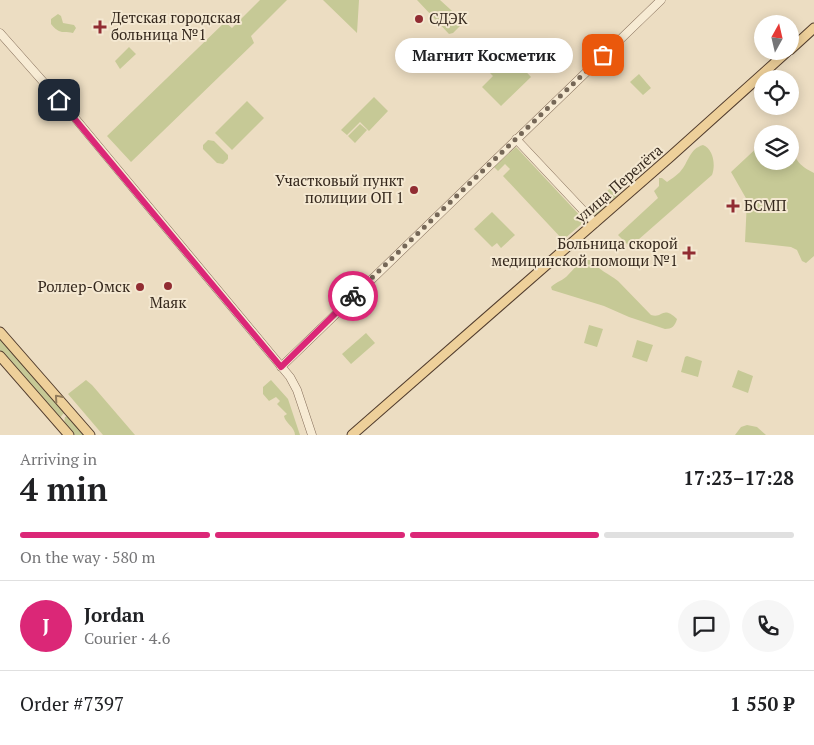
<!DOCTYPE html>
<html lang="en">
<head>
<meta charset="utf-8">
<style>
  :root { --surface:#fff; --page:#f6f6f6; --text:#202124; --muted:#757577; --line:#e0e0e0; --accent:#db2777 }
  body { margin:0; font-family:"PT Serif",serif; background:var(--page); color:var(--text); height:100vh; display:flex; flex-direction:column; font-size:19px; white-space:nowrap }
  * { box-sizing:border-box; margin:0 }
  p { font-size:16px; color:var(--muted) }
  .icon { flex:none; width:28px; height:28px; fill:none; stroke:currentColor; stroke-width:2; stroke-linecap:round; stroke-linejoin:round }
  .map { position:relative; height:435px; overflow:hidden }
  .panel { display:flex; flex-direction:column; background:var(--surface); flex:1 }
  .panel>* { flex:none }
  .needle { width:32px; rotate:8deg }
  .tools { position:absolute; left:754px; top:15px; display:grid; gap:10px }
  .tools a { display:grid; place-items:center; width:45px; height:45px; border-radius:50%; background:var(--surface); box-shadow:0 2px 12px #0003; font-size:25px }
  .pin { position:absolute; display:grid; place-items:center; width:42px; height:42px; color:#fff; margin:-21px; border-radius:10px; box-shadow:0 2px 8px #0006 }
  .courier { position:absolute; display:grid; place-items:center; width:50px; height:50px; margin:-25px; border:4px solid #db2777; border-radius:50%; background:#fff; color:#222; box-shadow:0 1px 6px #0007 }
  .bubble { position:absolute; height:35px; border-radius:18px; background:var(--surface); box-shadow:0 2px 12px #0003; font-size:16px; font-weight:700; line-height:35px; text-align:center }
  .overview em { font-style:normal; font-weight:700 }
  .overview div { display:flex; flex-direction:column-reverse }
  .overview { display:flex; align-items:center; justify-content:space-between; height:85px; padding:0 20px }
  h1 { font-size:32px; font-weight:700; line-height:38px }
  .bar { display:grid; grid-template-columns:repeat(4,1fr); gap:8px 5px; align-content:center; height:60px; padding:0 20px }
  .bar i { height:6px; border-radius:4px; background:var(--line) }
  .bar .on { background:var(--accent) }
  .bar p { grid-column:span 4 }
  .line { display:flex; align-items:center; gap:12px; padding:0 20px; border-top:1px solid var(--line) }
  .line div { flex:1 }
  .round { display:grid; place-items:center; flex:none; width:52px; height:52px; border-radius:26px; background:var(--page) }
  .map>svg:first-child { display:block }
  .green { fill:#c6c996 }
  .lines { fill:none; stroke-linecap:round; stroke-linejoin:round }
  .minor-casing { stroke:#856e5a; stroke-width:9 }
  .major-casing { stroke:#523d2e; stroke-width:11 }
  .minor { stroke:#f7ebd4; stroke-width:8 }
  .major { stroke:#eed09a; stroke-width:9 }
  .oneway { stroke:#927c5c }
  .done { stroke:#756757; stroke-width:5; stroke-dasharray:0 9 }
  .route { stroke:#db2777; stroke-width:6 }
  .poi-dot { fill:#912c32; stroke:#f4e8d1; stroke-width:2 }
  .labels { text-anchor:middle; stroke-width:4; stroke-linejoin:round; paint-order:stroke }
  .poi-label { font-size:15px; fill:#35281d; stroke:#f4e8d1; text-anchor:start }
  .street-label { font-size:15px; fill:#35281d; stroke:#f4e8d1 }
</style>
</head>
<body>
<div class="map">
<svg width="814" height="435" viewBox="0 0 814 435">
  <rect width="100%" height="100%" fill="#ecddc2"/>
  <path class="green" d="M260 0H287L251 36 254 43 131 162 107 136 225 22 232 28Z
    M323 0H359L357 33Z
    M417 0H440L462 20 463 23 453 33 449 34Z
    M58 14 61 16 63 23 74 25 76 28 73 33C63 30 61 36 51 24V19Z
    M518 45 525 51 515 60 531 77 501 106 482 87 493 76 490 73Z
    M129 47 136 54 120 69 115 61Z
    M639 74 651 88 643 95 630 82Z
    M374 97 388 111 369 131 360 122 347 135 341 130Z
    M247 101 264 118 232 150 215 133Z
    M360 124 367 130 355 143 348 136Z
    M208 140 214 141 228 155V159L223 164 217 163 203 149V145Z
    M762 143V161H790V149C794 152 794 155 797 160 801 166 808 170 814 173V256L806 263 802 261 797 250 791 247 745 242 747 200 731 172Z
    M703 145C713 149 716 164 712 175L630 247 618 235 658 198 654 191 659 186V178H662L667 182C671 179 676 176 680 172 689 162 689 149 703 145Z
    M516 147 585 221 563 240 503 176 510 169 505 164 498 171 494 167Z
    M631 170 634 173 615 189 619 194 594 216 588 208Z
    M492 212 515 235 501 248 497 243 492 247 474 229Z
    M584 260H590C600 271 608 273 618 281 629 292 640 304 651 315 663 319 662 305 677 319 675 326 672 329 665 329L629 317 604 306 552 290 551 287C556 282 564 280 568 275 574 269 577 264 584 260Z
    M589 325 603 329 597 347 584 343Z
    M366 333 375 343 351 364 342 354Z
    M0 337 67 412 63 414 60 418 0 350Z
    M637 340 653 345 647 362 632 357Z
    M687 356 702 361 698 377 681 372 685 357Z
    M738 370 753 376 748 393 732 387Z
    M86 380 92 385 135 435H103L68 394Z
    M271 380 288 399 300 435H295C295 427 285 423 284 416L287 414 277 404 280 401 276 397 269 401 263 394V387Z
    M68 416 86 435H75L64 423 65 417Z
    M747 425 757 427 766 435H735L741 427Z"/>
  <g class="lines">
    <g class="minor-casing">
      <path id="minor" d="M0 33 70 112 290 377 297 390 312 435
        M516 139 595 223
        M281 367 661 0"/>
    </g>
    <g class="major-casing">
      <path id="major" d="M790 50 814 28
        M0 332 90 435
        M0 356 69 435
        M352 435 670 157 788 51"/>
    </g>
    <use href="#minor" class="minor"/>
    <use href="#major" class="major"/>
  </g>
  <defs><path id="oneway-chevron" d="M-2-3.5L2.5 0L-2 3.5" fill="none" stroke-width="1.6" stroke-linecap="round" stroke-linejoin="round" transform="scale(1.25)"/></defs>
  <use class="oneway" href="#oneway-chevron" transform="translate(58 398) rotate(-131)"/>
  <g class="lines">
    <path class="done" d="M353 296 603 55"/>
    <path class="route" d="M59 100 281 367 353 296"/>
  </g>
  <g class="poi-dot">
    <circle cx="419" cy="19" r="5"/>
    <path d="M97.5 19.5h5v5h5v5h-5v5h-5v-5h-5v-5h5z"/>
    <circle cx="414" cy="190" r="5"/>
    <path d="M730.5 198.5h5v5h5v5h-5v5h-5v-5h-5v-5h5z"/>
    <path d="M686.5 245.5h5v5h5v5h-5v5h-5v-5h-5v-5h5z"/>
    <circle cx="168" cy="286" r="5"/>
    <circle cx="140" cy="287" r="5"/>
  </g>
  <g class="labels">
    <g class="poi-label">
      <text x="111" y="23">Детская городская<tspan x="111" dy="17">больница №1</tspan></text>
      <text x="429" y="24">СДЭК</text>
      <text x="404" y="186" text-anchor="end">Участковый пункт<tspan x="404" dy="17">полиции ОП 1</tspan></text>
      <text x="744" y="211">БСМП</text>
      <text x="678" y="249" text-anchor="end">Больница скорой<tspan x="678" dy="17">медицинской помощи №1</tspan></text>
      <text x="130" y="292" text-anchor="end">Роллер-Омск</text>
      <text x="168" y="308" text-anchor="middle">Маяк</text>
    </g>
    <g class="street-label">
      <text transform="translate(619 184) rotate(-41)" y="5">улица Перелёта</text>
    </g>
  </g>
</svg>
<div class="tools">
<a><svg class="needle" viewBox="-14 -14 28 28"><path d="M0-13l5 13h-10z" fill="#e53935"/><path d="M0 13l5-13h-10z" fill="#757577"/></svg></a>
<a><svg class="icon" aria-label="locate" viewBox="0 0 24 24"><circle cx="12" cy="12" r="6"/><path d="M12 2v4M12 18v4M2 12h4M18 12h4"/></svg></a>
<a><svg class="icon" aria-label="layers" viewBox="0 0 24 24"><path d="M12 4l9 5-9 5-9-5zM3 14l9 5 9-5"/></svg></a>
</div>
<div class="pin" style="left:603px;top:55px;background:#ea580c"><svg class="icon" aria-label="bag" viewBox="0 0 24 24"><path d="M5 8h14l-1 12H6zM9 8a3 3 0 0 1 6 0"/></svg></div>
<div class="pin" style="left:59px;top:100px;background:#1f2937"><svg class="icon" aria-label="home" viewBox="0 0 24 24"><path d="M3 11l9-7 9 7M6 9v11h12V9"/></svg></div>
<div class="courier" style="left:353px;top:296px"><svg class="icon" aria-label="bike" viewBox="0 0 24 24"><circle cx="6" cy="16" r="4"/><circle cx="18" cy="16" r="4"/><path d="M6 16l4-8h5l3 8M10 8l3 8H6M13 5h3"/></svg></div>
<div class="bubble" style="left:395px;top:38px;width:178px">Магнит Косметик</div>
</div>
<section class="panel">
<div class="overview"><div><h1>4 min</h1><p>Arriving in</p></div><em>17:23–17:28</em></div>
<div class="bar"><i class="on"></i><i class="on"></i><i class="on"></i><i></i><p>On the way · 580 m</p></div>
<div class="line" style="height:90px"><b class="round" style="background:var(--accent);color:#fff">J</b><div><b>Jordan</b><p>Courier · 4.6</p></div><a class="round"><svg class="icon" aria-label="chat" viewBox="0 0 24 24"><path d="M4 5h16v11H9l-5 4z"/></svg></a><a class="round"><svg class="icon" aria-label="phone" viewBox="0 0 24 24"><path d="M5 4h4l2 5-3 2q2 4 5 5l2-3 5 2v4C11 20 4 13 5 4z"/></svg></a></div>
<div class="line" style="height:65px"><div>Order #7397</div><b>1 550 ₽</b></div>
</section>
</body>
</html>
